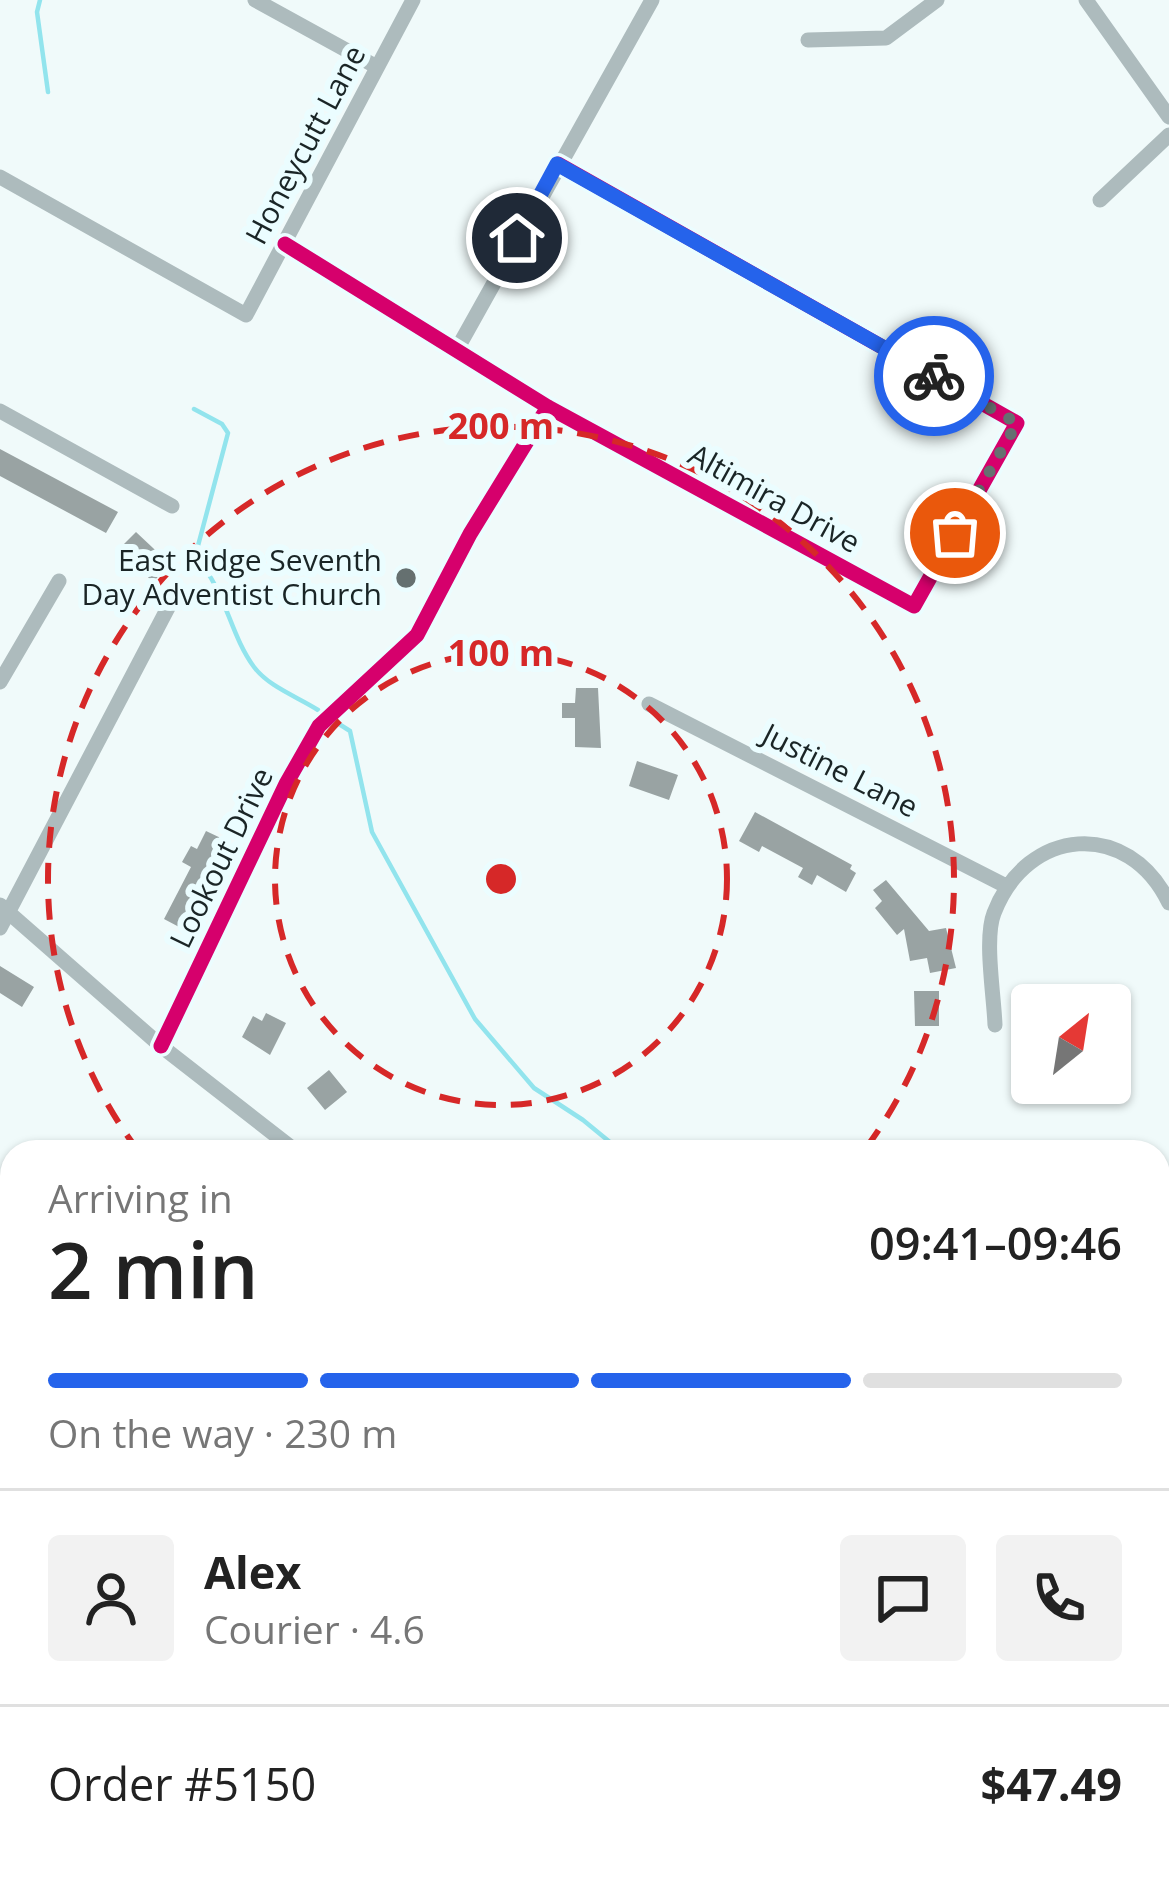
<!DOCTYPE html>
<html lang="en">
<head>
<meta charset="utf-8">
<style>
  :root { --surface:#fff; --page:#f2f2f2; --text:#222; --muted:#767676; --line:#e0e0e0; --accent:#2563eb }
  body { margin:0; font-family:"Open Sans",sans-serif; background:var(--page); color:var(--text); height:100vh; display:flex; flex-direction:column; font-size:45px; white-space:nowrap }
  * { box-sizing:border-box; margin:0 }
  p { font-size:39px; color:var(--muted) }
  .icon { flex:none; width:66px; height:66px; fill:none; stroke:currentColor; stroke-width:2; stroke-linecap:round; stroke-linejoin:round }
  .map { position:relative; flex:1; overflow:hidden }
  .drawer { position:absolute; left:0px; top:1140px; width:1170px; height:747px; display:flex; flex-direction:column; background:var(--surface); border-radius:36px 36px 0 0; box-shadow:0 3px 9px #0004 }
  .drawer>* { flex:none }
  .needle { width:78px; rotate:30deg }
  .controls { position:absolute; left:1011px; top:984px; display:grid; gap:24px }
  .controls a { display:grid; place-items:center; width:120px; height:120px; border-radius:12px; background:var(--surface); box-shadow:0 3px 9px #0004; font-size:60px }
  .pin { position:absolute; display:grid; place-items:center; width:102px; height:102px; color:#fff; margin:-51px; border:6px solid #fff; border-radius:50%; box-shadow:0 3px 12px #0007 }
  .courier { position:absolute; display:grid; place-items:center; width:120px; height:120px; margin:-60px; border:9px solid #2563eb; border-radius:50%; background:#fff; color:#222; box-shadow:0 3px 15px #0007 }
  .summary em { font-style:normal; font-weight:600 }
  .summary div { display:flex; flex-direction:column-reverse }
  .summary { display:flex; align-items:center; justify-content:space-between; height:204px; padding:0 48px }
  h1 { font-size:78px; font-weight:600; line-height:90px }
  .bar { display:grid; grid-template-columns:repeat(4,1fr); gap:18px 12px; align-content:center; height:144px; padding:0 48px }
  .bar i { height:15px; border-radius:9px; background:var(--line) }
  .bar .current { background:var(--accent) }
  .bar p { grid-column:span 4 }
  .line { display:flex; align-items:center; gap:30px; padding:0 48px; border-top:3px solid var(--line) }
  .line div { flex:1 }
  .round { display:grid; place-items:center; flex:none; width:126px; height:126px; border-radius:12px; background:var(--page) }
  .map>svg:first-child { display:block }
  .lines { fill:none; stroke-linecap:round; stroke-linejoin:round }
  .stream { stroke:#92e4ed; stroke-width:4.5 }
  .building { fill:#99a3a3 }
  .minor { stroke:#adbbbd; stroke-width:15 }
  .cycleway-casing { stroke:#ebfdff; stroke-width:22 }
  .cycleway { stroke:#d6006c; stroke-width:15 }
  .done { stroke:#657070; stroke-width:12; stroke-dasharray:0 21.6 }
  .route { stroke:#2563eb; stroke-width:15 }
  .ring { fill:none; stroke:#d62828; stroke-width:6; stroke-dasharray:21 15 }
  .poi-dot { fill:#657070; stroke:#ebfdff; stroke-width:4.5 }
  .labels { text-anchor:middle; stroke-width:12; stroke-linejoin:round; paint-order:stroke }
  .street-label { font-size:30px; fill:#1a2526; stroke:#ebfdff }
  .poi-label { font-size:30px; fill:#1a2526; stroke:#ebfdff; text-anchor:end }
  .centre { fill:#d62828; stroke:#ebfdff; stroke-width:6 }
  .ring-label { font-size:36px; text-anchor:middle; font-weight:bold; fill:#d62828; stroke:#ebfdff; stroke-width:12; stroke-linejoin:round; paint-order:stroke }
</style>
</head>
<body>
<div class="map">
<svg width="1169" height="1886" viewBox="0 0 1169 1886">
  <rect width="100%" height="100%" fill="#f0fafa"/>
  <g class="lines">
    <path class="stream" d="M40 0 37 12 48 92
      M194 409 222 424 228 433 195 557C226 589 229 633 254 667 269 687 298 697 318 710
      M339 724 350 731 372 832 475 1019 534 1088 583 1120 622 1152
      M1158 1375 1169 1378"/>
  </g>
  <path class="building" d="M0 449 118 512 106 533 0 476Z
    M136 532 170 564 153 582 119 549Z
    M576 688H598L601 748 575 747V718H562V703H575Z
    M637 761 678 775 669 800 629 786Z
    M755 812 852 865 850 869 856 873 846 892 817 875 812 885 798 877 803 868 762 846 759 852 739 841Z
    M206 831 225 840 181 928 164 919 191 867 182 862 191 846 197 849Z
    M886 880 929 931 946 928 956 968 930 973 927 958 910 961 904 929 897 935 875 908 882 901 873 890Z
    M0 966 34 987 22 1007 0 993Z
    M914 991H939V1026H915Z
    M266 1013 286 1023 270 1055 242 1037 253 1016 262 1021Z
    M329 1070 347 1092 325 1110 307 1088Z"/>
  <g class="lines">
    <path class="minor" d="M255 0 377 67
      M1086 0 1169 117
      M808 40 886 38 937 0
      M0 177 246 315 413 0
      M1100 200 1169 135
      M285 244 548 407 914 606 1017 423 558 164
      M456 351 652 0
      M0 411 172 506
      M0 682 59 581
      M649 704 1006 886
      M0 905 161 1046 297 1152
      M0 928 171 602
      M995 1025C994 996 984 938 994 913 1027 827 1128 818 1169 903
      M161 1046 286 784 319 726 417 635 470 534 548 407
      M0 1507 12 1527
      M1158 1584 1169 1597
      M0 1722 12 1703
      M210 1875 217 1886
      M1120 1878 1133 1886
      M377 1886 383 1875
      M724 1886 735 1875"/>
    <g class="cycleway-casing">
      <path id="cycleway" d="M285 244 548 407 914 606 1017 423 558 164
        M161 1046 286 784 319 726 417 635 470 534 548 407"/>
    </g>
    <use href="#cycleway" class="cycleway"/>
  </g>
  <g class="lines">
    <path class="done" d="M934 376 1017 423 955 533"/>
    <path class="route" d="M517 238 557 164 934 376"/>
  </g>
  <g class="ring">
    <circle cx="501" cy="879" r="226"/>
    <path d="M139 1152A453 453 0 1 1 863 1152"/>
  </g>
  <circle class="poi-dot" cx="406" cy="578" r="12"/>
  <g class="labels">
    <g class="street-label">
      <text transform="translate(306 145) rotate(-62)" y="10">Honeycutt Lane</text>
      <text transform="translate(774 499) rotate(29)" y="10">Altimira Drive</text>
      <text transform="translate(840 771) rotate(27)" y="10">Justine Lane</text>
      <text transform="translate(222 858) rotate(-64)" y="10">Lookout Drive</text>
    </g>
    <g class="poi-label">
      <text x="382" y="571">East Ridge Seventh<tspan x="382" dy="34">Day Adventist Church</tspan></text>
    </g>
  </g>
  <circle cx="501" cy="879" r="18" class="centre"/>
  <g class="ring-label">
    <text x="501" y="439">200 m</text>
    <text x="501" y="666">100 m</text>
  </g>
</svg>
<div class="controls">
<a><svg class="needle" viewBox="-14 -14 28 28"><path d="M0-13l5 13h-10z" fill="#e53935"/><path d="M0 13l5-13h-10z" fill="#767676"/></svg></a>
</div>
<div class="pin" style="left:955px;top:533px;background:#ea580c"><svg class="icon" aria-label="bag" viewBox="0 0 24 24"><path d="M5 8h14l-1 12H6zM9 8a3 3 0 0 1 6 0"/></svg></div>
<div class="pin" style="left:517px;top:238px;background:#1f2937"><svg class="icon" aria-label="home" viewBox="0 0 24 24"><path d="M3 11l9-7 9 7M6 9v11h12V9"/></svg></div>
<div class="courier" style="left:934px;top:376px"><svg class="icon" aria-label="bike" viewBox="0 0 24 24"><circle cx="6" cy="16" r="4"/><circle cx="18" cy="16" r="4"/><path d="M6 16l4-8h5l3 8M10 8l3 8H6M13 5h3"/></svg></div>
<section class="drawer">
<div class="summary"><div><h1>2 min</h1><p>Arriving in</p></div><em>09:41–09:46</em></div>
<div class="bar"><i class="current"></i><i class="current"></i><i class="current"></i><i></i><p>On the way · 230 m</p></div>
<div class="line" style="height:216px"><a class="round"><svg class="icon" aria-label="person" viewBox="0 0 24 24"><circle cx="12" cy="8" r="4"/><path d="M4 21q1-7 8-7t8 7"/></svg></a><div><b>Alex</b><p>Courier · 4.6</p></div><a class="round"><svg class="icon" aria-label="chat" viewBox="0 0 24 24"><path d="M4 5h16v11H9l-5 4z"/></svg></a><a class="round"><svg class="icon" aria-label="phone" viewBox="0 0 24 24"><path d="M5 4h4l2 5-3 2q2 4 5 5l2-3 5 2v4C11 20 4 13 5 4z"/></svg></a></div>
<div class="line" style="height:156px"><div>Order #5150</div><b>$47.49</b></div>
</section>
</div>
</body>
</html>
